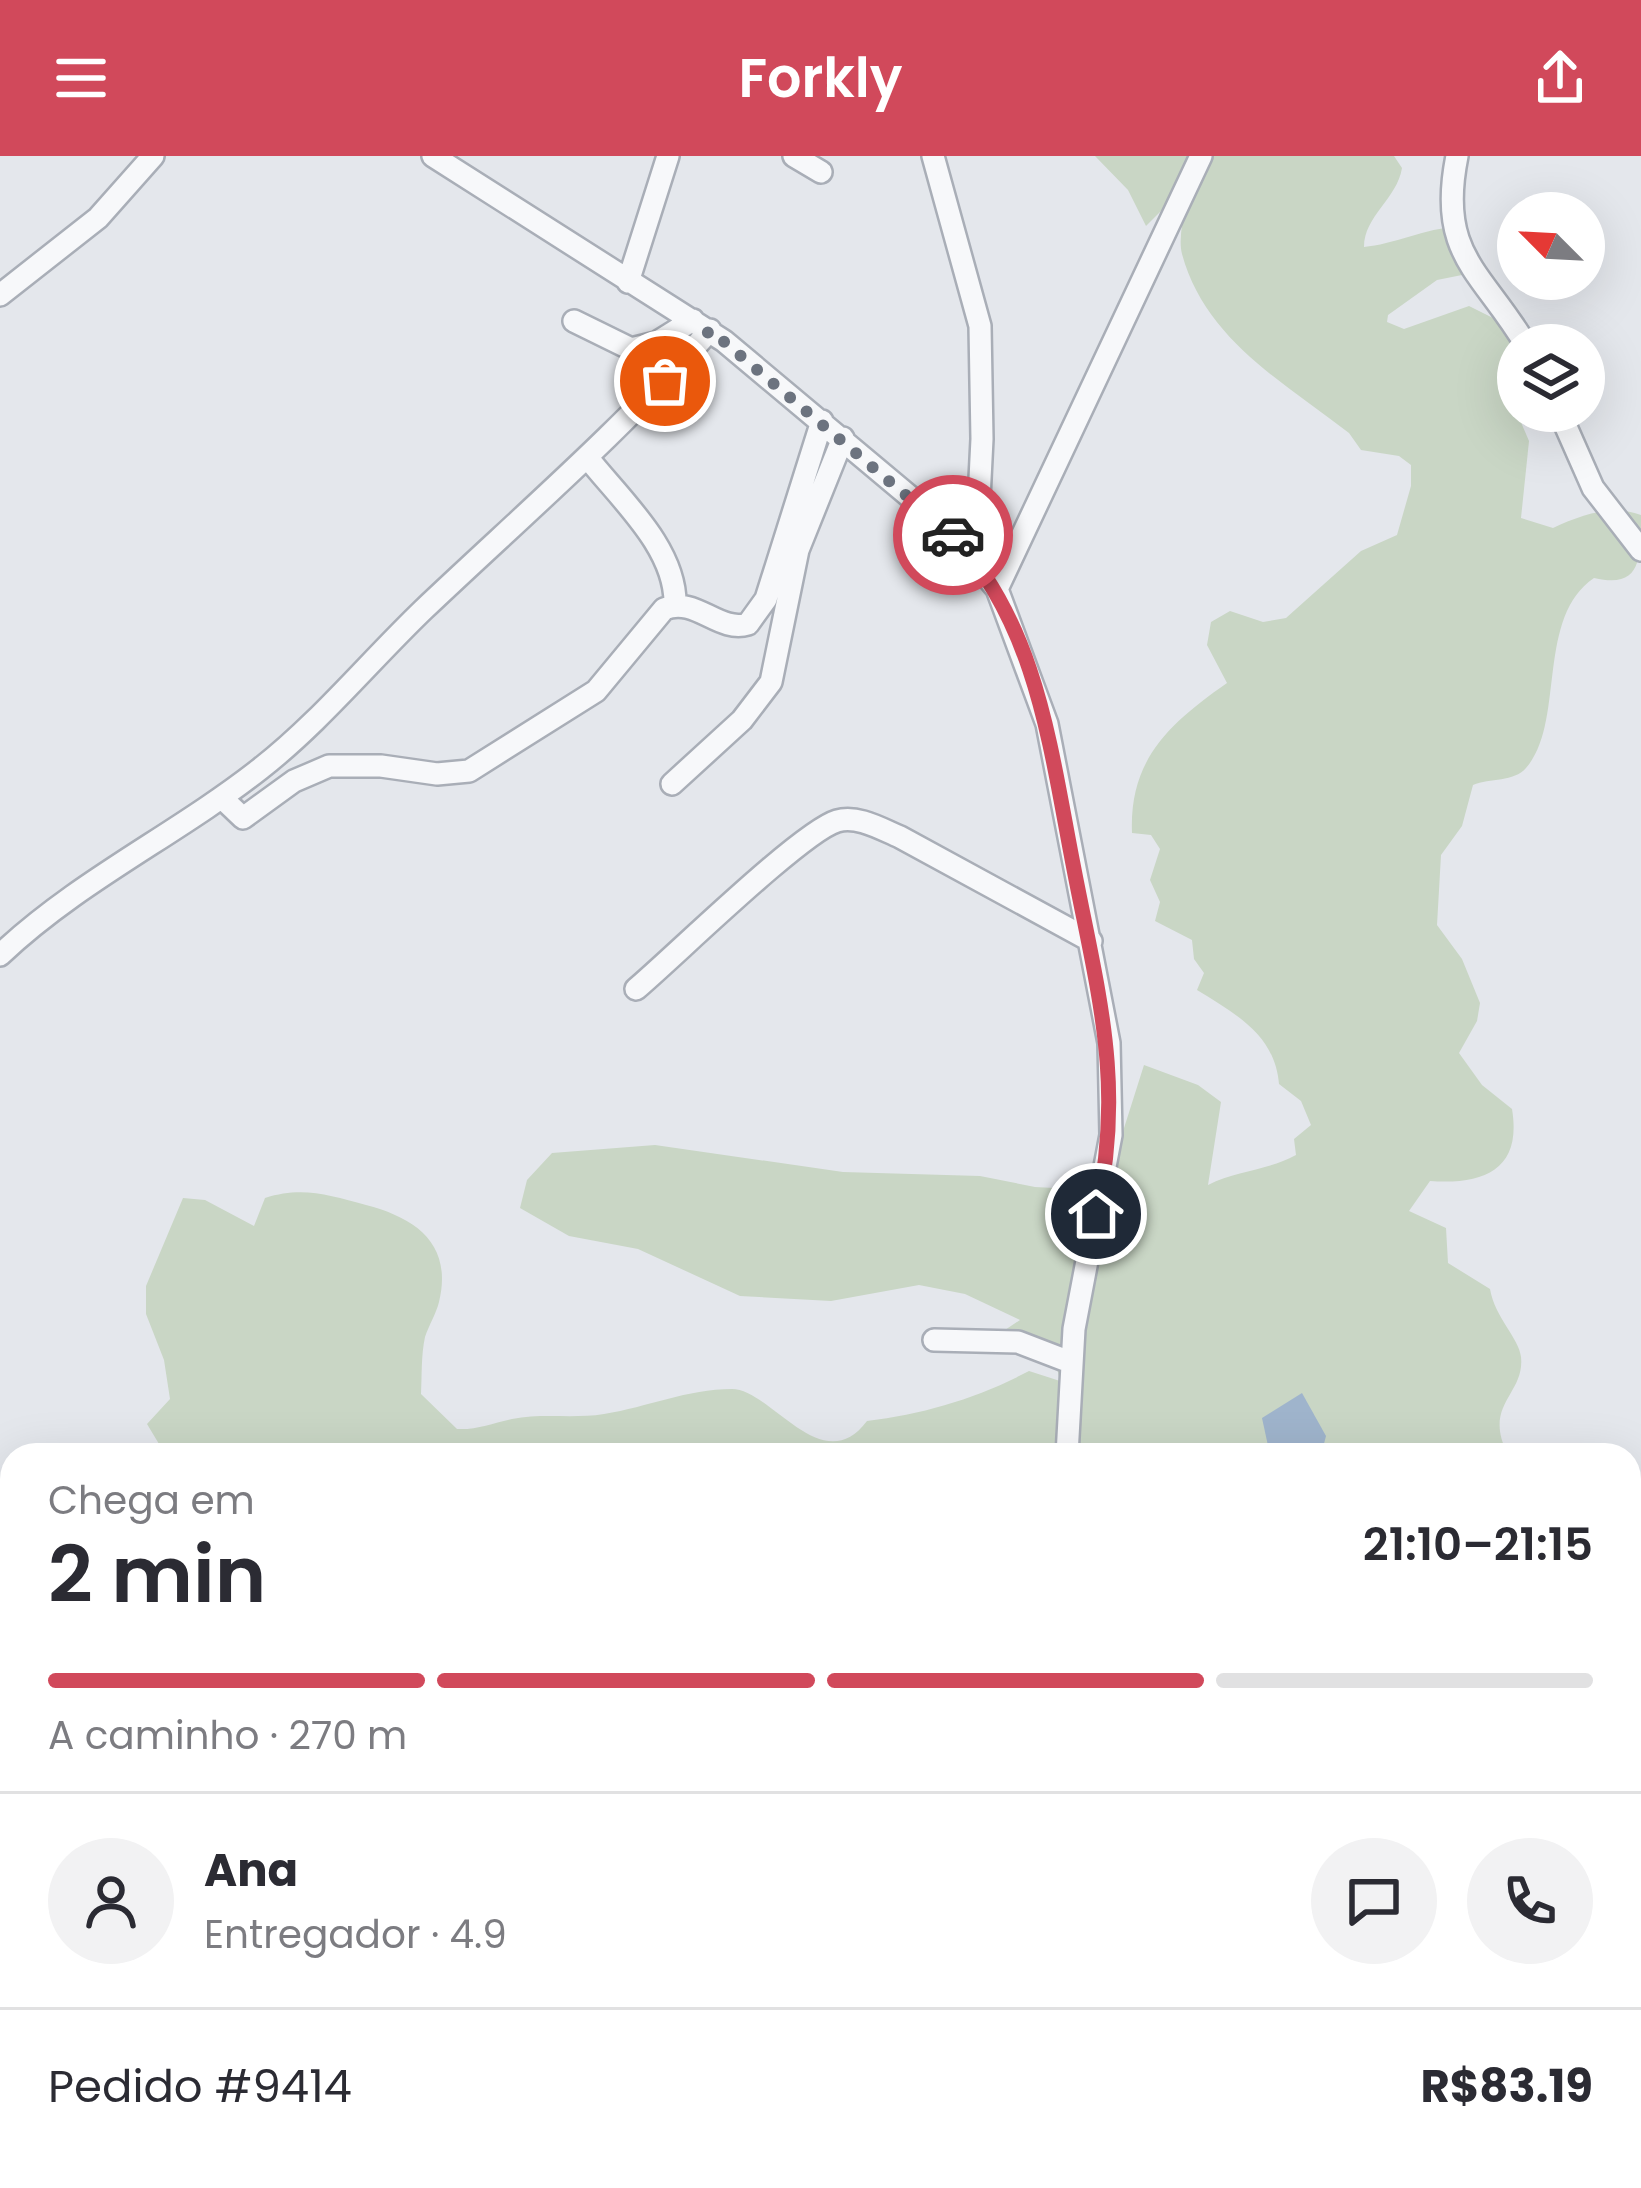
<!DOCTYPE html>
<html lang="pt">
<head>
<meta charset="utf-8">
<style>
  :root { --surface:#fff; --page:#f2f2f3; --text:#2b2b33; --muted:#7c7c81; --line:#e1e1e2; --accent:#d1495b }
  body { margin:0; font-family:Poppins,sans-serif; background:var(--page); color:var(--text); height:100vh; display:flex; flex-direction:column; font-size:45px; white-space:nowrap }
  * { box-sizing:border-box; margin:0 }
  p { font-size:39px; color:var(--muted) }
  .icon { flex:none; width:66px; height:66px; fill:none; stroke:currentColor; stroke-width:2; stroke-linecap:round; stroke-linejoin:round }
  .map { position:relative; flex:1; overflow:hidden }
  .details { position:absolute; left:0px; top:1287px; width:1641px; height:747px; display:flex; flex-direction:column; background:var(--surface); border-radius:36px 36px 0 0; box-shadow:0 12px 48px #0002 }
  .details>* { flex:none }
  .needle { width:78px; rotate:294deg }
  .tools { position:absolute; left:1497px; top:36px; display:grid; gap:24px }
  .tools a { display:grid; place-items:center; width:108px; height:108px; border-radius:50%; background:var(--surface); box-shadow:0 12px 48px #0002; font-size:60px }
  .pin { position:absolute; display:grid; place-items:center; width:102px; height:102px; color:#fff; margin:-51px; border:6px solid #fff; border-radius:50%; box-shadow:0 3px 12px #0007 }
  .courier { position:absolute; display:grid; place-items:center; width:120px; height:120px; margin:-60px; border:9px solid #d1495b; border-radius:50%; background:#fff; color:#222; box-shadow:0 3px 15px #0007 }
  .headline em { font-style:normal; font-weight:600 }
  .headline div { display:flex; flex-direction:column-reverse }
  .headline { display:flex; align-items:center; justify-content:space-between; height:204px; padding:0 48px }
  h1 { font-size:78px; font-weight:600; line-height:90px }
  .bar { display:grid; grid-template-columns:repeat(4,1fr); gap:18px 12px; align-content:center; height:144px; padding:0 48px }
  .bar i { height:15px; border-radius:9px; background:var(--line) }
  .bar .active { background:var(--accent) }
  .bar p { grid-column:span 4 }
  .line { display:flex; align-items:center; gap:30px; padding:0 48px; border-top:3px solid var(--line) }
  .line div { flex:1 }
  .round { display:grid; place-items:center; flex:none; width:126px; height:126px; border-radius:63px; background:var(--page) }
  header { display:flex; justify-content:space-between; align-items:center; height:156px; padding:0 48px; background:var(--accent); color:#fff; font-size:54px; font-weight:600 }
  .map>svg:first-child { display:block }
  .green { fill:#c9d6c5 }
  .water { fill:#9fb4cc }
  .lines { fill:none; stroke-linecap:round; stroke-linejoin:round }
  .stream { stroke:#9fb4cc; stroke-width:6 }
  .minor-casing { stroke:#a9aeb7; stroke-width:26 }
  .minor { stroke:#f7f8fa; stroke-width:21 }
  .done { stroke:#6c737f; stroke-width:12; stroke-dasharray:0 21.6 }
  .route { stroke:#d1495b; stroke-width:15 }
</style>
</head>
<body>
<header><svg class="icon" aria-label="menu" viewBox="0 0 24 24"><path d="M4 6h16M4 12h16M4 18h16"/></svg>Forkly<svg class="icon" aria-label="share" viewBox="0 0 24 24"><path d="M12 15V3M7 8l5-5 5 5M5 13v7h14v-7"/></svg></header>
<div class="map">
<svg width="1641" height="2032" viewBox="0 0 1641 2032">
  <rect width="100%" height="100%" fill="#e4e7ec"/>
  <path class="green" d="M1095 0H1394L1402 12C1397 43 1364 60 1364 91 1396 89 1441 65 1468 73L1472 84 1462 119 1437 124 1388 159 1387 166 1404 173 1469 150 1505 168 1518 191 1499 215 1529 285 1521 362 1553 372C1581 359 1611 348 1641 359 1641 404 1641 433 1594 422 1535 462 1566 567 1526 612 1514 626 1490 622 1473 629L1462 670 1441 699 1437 769 1462 803 1480 847 1477 865 1459 897 1482 929 1512 953C1522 1013 1485 1029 1430 1025L1409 1055 1446 1072 1448 1107 1490 1133C1495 1162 1519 1182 1521 1201 1525 1239 1482 1248 1508 1299H172L162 1293 147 1268 170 1243 164 1204 146 1158V1130L183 1042 205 1044 254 1070 265 1042C302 1030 329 1039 366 1049 416 1062 453 1088 439 1146 436 1158 429 1169 425 1181 421 1199 422 1220 421 1238L457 1273C477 1274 493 1267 512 1263 542 1257 574 1263 604 1258 648 1251 687 1233 732 1233 771 1233 822 1325 867 1265 924 1258 978 1242 1029 1215L1060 1225 1057 1212 1020 1190 986 1198 996 1180 1020 1164 965 1138 919 1129 831 1145 740 1140 638 1093 569 1080 520 1052 527 1024 552 997 655 989 843 1016 980 1020 1035 1031 1093 1034 1112 1010 1144 909 1198 929 1221 946 1208 1029C1237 1014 1267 1015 1296 999L1294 983 1311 969 1301 945 1279 928C1275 879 1236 858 1197 834L1204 817 1194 803 1192 784 1155 765 1160 746 1150 724 1160 693 1151 679 1132 677C1129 603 1170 567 1227 527L1207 489 1211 466 1230 455 1263 466 1286 462 1361 395 1397 379 1411 330V309L1399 300 1361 294 1349 277C1283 226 1205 183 1182 98 1177 77 1188 56 1182 34L1146 70 1128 34Z
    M0 1619 12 1622V2022H613L624 2032H0Z
    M697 2022H1253L1251 2032H786L765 2027 674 2032Z"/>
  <path class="water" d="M1302 1237 1326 1280 1321 1299H1270L1262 1262Z"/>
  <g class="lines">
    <path class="stream" d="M0 1842 12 1845
      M416 2022 428 2032"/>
    <g class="minor-casing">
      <path id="minor" d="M433 0 724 185 946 371 997 433 1047 568 1109 887 1111 979 1074 1173 1067 1299
        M794 0 821 16
        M933 0 980 170 982 283 976 403
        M1457 0C1437 99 1482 115 1526 189
        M628 126 668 0
        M0 139 98 62 153 0
        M574 165 631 193 656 187 693 164
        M1559 255 1593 332 1641 394
        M587 301C620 343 676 392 675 448
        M997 433 1201 0
        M672 628 742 564 771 526 798 394 843 282
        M222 642 243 662 294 625 329 610H381L437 618 469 615 596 535 664 453C696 440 718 477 748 468L766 443 822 265
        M0 799C78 725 176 679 260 613 319 567 368 507 423 454 520 362 621 275 710 174
        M636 833C674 801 801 676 837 665 858 659 881 673 900 681L1091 785
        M934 1184 1018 1186 1070 1206
        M1629 1711H1641
        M1629 1876 1641 1873
        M1065 2022 1077 2032
        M1265 2032 1266 2022"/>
    </g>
    <use href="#minor" class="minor"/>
  </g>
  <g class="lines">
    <path class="done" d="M665 225 710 174 953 379"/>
    <path class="route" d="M953 379C1037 470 1050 590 1073 708 1097 834 1126 928 1096 1058"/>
  </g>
</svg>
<div class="tools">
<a><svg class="needle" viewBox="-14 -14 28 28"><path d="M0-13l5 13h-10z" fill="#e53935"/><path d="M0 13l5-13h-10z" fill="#7c7c81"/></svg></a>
<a><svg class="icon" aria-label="layers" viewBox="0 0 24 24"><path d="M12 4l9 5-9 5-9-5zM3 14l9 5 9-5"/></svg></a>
</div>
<div class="pin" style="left:665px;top:225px;background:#ea580c"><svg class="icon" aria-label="bag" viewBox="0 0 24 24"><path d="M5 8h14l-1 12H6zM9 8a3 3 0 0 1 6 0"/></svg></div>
<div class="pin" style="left:1096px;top:1058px;background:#1f2937"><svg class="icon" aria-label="home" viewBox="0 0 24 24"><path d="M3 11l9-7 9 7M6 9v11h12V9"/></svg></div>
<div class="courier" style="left:953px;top:379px"><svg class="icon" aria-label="car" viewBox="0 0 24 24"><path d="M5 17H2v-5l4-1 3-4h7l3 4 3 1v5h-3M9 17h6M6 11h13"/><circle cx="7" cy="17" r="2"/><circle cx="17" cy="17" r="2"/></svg></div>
<section class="details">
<div class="headline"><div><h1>2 min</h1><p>Chega em</p></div><em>21:10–21:15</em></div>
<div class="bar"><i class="active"></i><i class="active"></i><i class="active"></i><i></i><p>A caminho · 270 m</p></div>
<div class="line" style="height:216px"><a class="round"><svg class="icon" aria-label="person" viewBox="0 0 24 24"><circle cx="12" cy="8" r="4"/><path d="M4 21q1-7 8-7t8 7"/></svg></a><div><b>Ana</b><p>Entregador · 4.9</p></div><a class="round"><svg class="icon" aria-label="chat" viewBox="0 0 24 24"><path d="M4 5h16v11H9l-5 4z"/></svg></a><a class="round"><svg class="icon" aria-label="phone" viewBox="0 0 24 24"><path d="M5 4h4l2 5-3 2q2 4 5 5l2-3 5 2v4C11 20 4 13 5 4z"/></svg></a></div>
<div class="line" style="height:156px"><div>Pedido #9414</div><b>R$83.19</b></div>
</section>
</div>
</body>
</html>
